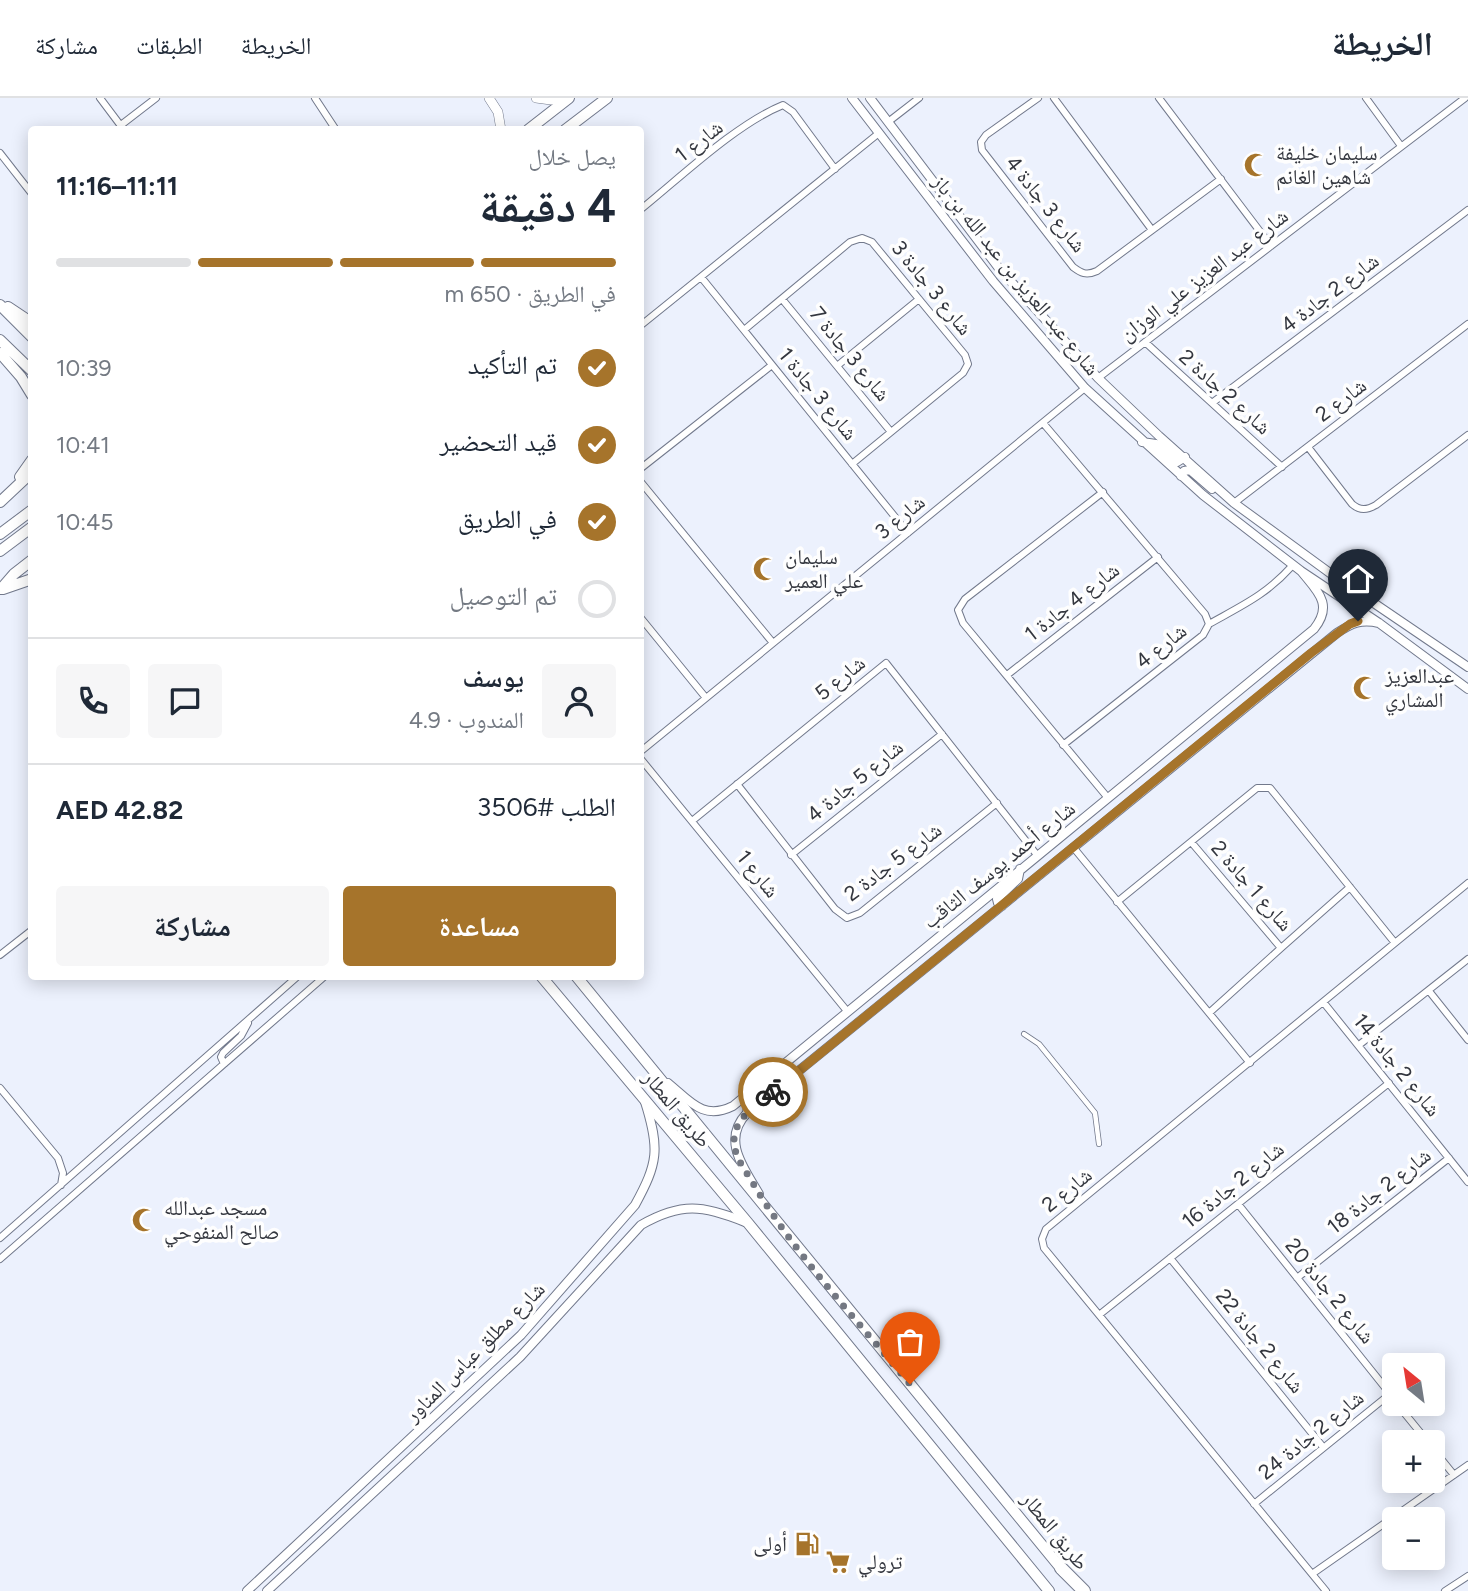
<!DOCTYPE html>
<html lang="ar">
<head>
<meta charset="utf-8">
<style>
  :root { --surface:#fff; --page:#f6f6f7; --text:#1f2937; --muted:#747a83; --line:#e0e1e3; --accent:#a6742b }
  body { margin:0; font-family:Figtree,"Noto Naskh Arabic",sans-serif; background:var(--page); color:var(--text); direction:rtl; height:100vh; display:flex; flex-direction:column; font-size:26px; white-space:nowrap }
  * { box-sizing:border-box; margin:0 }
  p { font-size:23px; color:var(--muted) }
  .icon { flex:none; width:38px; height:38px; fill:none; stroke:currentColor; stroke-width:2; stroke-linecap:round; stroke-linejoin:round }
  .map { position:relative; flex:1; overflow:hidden; direction:ltr }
  .details { position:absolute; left:28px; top:28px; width:616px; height:854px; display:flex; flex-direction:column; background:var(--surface); border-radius:7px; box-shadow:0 4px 18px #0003; direction:rtl }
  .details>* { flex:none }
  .needle { width:46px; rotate:330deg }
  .tools { position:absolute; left:1382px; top:1255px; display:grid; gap:14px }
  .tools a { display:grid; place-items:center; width:63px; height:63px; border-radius:7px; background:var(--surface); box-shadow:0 4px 18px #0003; font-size:35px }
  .pin { position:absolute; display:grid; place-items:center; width:60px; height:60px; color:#fff; margin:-72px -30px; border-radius:50% 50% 50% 0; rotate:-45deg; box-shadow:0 0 7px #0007 }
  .pin .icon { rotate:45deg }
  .courier { position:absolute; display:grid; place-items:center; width:70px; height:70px; margin:-35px; border:5px solid #a6742b; border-radius:50%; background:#fff; color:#222; box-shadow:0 2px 9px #0007 }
  .summary em { font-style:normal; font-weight:700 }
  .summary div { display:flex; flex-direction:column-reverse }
  .summary { display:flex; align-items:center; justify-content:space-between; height:119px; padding:0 28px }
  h1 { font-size:46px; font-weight:700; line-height:52px }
  .bar { display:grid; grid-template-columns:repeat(4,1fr); gap:10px 7px; align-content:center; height:84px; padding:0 28px }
  .bar i { height:9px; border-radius:5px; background:var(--line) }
  .bar .selected { background:var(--accent) }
  .bar p { grid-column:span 4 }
  .line { display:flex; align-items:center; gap:18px; padding:0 28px; border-top:2px solid var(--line) }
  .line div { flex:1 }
  .round { display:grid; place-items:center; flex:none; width:74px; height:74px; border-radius:7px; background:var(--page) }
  ol { padding:0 28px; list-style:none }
  li { display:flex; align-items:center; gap:21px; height:77px }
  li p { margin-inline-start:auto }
  li .icon { padding:7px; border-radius:50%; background:var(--accent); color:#fff; stroke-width:4 }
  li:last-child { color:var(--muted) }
  li i { width:38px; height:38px; border:4px solid var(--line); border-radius:50% }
  .action { display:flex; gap:14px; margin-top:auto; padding:14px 28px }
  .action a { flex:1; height:80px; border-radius:7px; background:var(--accent); color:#fff; font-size:28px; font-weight:700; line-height:80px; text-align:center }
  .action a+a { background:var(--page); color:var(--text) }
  header { display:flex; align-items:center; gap:42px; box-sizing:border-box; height:98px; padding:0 35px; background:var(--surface); border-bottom:2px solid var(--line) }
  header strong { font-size:33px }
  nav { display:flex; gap:38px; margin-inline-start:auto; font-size:24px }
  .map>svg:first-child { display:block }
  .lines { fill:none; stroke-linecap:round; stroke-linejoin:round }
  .pedestrian-casing { stroke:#72798c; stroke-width:6 }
  .minor-casing { stroke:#72798c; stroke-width:8 }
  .tertiary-casing { stroke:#72798c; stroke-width:10 }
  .secondary-casing { stroke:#72798c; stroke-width:10 }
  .trunk-casing { stroke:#72798c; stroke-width:12 }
  .motorway-casing { stroke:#72798c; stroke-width:14 }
  .pedestrian { stroke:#fff; stroke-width:4.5 }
  .minor { stroke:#fff; stroke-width:6 }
  .tertiary { stroke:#fff; stroke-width:8 }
  .secondary { stroke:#fff; stroke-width:9 }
  .trunk { stroke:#fff; stroke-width:10 }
  .motorway { stroke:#fff; stroke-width:12 }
  .done { stroke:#747882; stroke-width:7; stroke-dasharray:0 12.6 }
  .route { stroke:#a6742b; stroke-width:9 }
  .labels { text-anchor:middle; stroke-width:7; stroke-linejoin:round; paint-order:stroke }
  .street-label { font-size:21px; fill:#34373f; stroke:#fefefe }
  .poi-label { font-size:21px; fill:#34373f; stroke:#fefefe; text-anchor:start }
</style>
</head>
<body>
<header>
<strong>الخريطة</strong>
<nav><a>الخريطة</a><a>الطبقات</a><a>مشاركة</a></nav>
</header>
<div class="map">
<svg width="1468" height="1493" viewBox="0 0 1468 1493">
  <rect width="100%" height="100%" fill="#ecf1fd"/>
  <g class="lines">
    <g class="pedestrian-casing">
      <path id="pedestrian" d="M1024 936 1039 946 1095 1015 1099 1046"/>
    </g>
    <g class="minor-casing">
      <path id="minor" d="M100 0 124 32
        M315 0 336 32
        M1038 0 986 37 981 44 982 52 1073 169C1081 175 1086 178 1097 173L1221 81
        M1054 0 1152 132
        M1159 0 1271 148
        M1366 0 1401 48
        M888 24 919 0
        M121 27 156 0
        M0 55 32 96
        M640 112C681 79 736 26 783 7L793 14 835 71
        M701 179 908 435
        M782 201 891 334
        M640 228 879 35
        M744 232 850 144 862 140 872 144 965 257 968 266 963 275 852 366
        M1145 244 1282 369
        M837 268 919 201
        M1098 280 1465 0
        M1212 305 1468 112
        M1043 325 1205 516 1209 526 1203 537 1063 647
        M1308 349 1352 406C1360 413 1367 412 1376 407L1468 337
        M640 371 772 267
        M640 383 773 545
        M1103 394 965 501 958 512 963 525 1108 700
        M1234 405 1468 226
        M640 519 706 600
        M1209 526C1243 507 1266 497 1293 467
        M1007 577 1158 459
        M640 654 1085 290
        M640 660 847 913
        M737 686 835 811 847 820 860 815 997 705
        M692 723 886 565 1037 757
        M1192 745 1281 850 1350 789
        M1073 749 1250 965
        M791 757 942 636
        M1117 804 1257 690H1270L1395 845
        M0 857 32 832
        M1429 893 1468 942
        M1324 905 1468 1084
        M1209 915 1281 850
        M1359 947 1468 861
        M224 966 221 959 223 955 241 938 248 925
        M0 990 58 1060 63 1075 61 1087
        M1238 1106 1395 1302
        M0 1140 298 878
        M1170 1160 1323 1349
        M0 1161 325 878
        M1297 1180 1449 1060
        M1099 1217 1389 985
        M1397 1306 1428 1344
        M1433 1351 1454 1377
        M1254 1406 1390 1296
        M1312 1476 1468 1367
        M1326 1493 1044 1150 1042 1141 1046 1131 1468 785
        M1445 1493 1468 1478"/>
    </g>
    <g class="tertiary-casing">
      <path id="tertiary" d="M852 0 993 183 1085 290 1203 397 1301 473 1379 525 1468 591
        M870 0 998 169 1098 280 1159 338 1234 405 1334 478 1468 569
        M1142 344 1156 346 1177 364 1185 359
        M1181 378 1184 373 1190 372 1212 391
        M1002 808 998 805 997 801 1018 781 1020 771
        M668 985C690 1003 703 1023 733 1008L1314 531C1334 506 1317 493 1301 473
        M747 1015C748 998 771 993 775 973
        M759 1096C744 1070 721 1042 747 1015L1337 535C1352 525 1361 521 1379 525
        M247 1493 521 1237 635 1107C658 1065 660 1051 645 1004
        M267 1493 520 1259 641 1127C681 1104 703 1107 745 1124"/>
    </g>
    <g class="secondary-casing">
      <path id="secondary" d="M489 0 498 14 501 32
        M536 0 551 2 566 0"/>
    </g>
    <g class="trunk-casing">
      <path id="trunk" d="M528 32 569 0
        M565 32 607 0
        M0 207 32 239
        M8 209 32 225
        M0 242 32 273
        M0 255 21 279 32 297
        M20 379 32 362
        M0 404 32 374
        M0 436 32 412
        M0 453 32 429
        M1 491 14 476 32 462
        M3 491 32 481
        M541 878 748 1125 1049 1493
        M576 878 1064 1474"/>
    </g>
    <g class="motorway-casing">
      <path id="motorway" d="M1061 1470 1084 1493"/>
    </g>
    <use href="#pedestrian" class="pedestrian"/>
    <use href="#minor" class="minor"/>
    <use href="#tertiary" class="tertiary"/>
    <use href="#secondary" class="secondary"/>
    <use href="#trunk" class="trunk"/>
    <use href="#motorway" class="motorway"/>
  </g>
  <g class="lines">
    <path class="done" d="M773 994C757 1007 734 1020 734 1043 734 1059 746 1073 754 1087 797 1159 856 1221 910 1286"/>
    <path class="route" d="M773 994 1311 555 1350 526 1358 523"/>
  </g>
  <defs>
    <g id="mosque-bare" transform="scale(1.89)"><path d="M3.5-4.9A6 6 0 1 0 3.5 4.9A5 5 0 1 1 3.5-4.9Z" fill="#a6742b" stroke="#fefefe" stroke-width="2.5" paint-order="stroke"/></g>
    <g id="fuel-bare" transform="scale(1.89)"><path d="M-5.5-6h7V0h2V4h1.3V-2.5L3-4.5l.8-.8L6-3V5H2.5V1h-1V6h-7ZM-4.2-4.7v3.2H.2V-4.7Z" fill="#a6742b" stroke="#fefefe" stroke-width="2.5" paint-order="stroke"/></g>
    <g id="supermarket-bare" transform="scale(1.89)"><path d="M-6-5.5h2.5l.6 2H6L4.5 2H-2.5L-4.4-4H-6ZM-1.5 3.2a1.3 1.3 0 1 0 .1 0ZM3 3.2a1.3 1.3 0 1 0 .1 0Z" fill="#a6742b" stroke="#fefefe" stroke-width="2.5" paint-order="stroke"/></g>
  </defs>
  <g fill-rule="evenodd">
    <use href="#mosque-bare" x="1256" y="67"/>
    <use href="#mosque-bare" x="765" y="471"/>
    <use href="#mosque-bare" x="1365" y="590"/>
    <use href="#mosque-bare" x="144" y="1122"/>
    <use href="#fuel-bare" x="807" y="1446"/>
    <use href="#supermarket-bare" x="838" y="1464"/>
  </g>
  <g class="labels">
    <g class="street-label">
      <text transform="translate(699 43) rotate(-38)" y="7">شارع 1</text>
      <text transform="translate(1046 106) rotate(52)" y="7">شارع 3 جادة 4</text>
      <text transform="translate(1016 177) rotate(51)" y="7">شارع عبد العزيز بن عبد الله بن باز</text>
      <text transform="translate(1204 177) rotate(-37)" y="7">شارع عبد العزيز علي الوزان</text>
      <text transform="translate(932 190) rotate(51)" y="7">شارع 3 جادة 3</text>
      <text transform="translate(1330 195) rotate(-37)" y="7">شارع 2 جادة 4</text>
      <text transform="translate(850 256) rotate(51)" y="7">شارع 3 جادة 7</text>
      <text transform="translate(1225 294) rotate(42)" y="7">شارع 2 جادة 2</text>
      <text transform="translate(818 296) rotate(51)" y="7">شارع 3 جادة 1</text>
      <text transform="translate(1341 302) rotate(-37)" y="7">شارع 2</text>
      <text transform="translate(900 419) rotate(-39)" y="7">شارع 3</text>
      <text transform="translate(1072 504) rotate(-38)" y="7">شارع 4 جادة 1</text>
      <text transform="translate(1161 548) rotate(-38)" y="7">شارع 4</text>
      <text transform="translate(840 580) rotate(-39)" y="7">شارع 5</text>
      <text transform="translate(855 683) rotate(-39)" y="7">شارع 5 جادة 4</text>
      <text transform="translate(893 764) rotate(-37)" y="7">شارع 5 جادة 2</text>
      <text transform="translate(999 767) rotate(-39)" y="7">شارع أحمد يوسف الثاقب</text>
      <text transform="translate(758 776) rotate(51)" y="7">شارع 1</text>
      <text transform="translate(1252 788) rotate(49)" y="7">شارع 1 جادة 2</text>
      <text transform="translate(1397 967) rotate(51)" y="7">شارع 2 جادة 14</text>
      <text transform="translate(677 1011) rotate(50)" y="7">طريق المطار</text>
      <text transform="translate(1233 1087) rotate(-39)" y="7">شارع 2 جادة 16</text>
      <text transform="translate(1067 1092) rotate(-39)" y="7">شارع 2</text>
      <text transform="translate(1379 1093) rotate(-38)" y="7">شارع 2 جادة 18</text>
      <text transform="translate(1330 1193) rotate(51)" y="7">شارع 2 جادة 20</text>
      <text transform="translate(1260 1243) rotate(51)" y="7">شارع 2 جادة 22</text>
      <text transform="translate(475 1254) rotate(-45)" y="7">شارع مطلق عباس المناور</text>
      <text transform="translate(1311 1337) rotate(-39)" y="7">شارع 2 جادة 24</text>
      <text transform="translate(1055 1433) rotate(51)" y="7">طريق المطار</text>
    </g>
    <g class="poi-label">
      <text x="1276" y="62">سليمان خليفة<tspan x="1276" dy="24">شاهين الغانم</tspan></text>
      <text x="785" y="466">سليمان<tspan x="785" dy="24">علي العمير</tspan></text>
      <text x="1385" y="585">عبدالعزيز<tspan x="1385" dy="24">المشاري</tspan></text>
      <text x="164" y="1117">مسجد عبدالله<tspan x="164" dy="24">صالح المنفوحي</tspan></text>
      <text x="787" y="1453" text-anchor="end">أولى</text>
      <text x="858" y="1471">ترولي</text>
    </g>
  </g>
</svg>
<div class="tools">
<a><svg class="needle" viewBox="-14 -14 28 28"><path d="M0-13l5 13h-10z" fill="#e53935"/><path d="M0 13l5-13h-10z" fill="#747a83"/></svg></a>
<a>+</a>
<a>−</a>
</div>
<div class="pin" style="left:910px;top:1286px;background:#ea580c"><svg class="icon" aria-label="bag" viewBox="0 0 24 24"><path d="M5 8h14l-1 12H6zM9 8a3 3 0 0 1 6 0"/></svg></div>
<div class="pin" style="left:1358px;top:523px;background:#1f2937"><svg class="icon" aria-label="home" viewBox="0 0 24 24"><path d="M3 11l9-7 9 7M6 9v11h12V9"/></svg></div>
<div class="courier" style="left:773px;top:994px"><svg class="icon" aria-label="bike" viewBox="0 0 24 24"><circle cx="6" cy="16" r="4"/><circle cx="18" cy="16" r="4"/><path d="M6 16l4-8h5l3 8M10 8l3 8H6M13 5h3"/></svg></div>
<section class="details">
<div class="summary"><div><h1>4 دقيقة</h1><p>يصل خلال</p></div><em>11:11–11:16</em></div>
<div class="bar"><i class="selected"></i><i class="selected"></i><i class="selected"></i><i></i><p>في الطريق · 650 m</p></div>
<ol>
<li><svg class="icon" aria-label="check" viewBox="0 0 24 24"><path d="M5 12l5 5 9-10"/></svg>تم التأكيد<p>10:39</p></li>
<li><svg class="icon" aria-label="check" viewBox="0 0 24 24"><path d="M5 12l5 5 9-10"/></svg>قيد التحضير<p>10:41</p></li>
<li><svg class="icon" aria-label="check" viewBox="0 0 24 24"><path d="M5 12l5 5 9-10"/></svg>في الطريق<p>10:45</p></li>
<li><i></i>تم التوصيل</li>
</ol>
<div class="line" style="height:126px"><a class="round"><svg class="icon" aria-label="person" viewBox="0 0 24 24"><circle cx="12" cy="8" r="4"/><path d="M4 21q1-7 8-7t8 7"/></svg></a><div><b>يوسف</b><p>المندوب · 4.9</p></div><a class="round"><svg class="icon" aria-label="chat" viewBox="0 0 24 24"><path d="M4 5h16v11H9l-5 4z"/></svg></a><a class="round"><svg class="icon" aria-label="phone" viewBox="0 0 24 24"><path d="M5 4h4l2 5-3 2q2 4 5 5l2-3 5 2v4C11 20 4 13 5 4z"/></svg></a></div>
<div class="line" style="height:91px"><div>الطلب #3506</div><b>AED 42.82</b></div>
<div class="action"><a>مساعدة</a><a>مشاركة</a></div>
</section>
</div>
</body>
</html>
